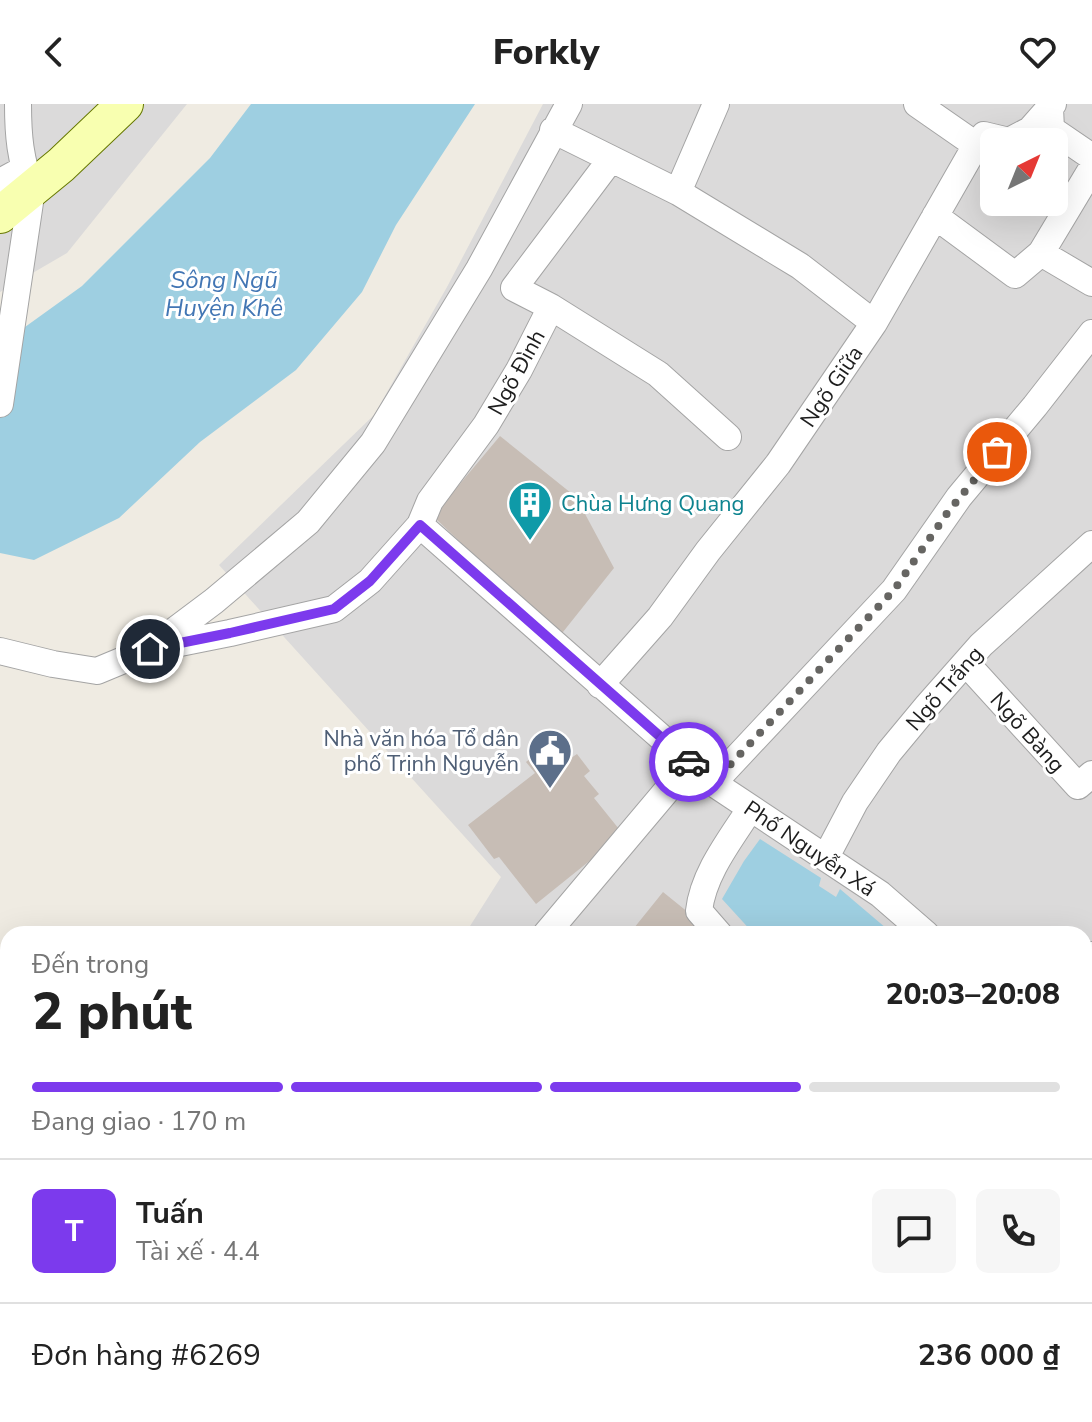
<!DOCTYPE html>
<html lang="vi">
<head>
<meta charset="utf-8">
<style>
  :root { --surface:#fff; --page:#f6f6f6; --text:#222; --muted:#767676; --line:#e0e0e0; --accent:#7c3aed }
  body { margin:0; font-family:"Nunito Sans",sans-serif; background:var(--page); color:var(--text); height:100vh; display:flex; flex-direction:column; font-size:30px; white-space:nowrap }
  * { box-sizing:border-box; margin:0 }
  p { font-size:26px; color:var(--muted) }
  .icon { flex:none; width:44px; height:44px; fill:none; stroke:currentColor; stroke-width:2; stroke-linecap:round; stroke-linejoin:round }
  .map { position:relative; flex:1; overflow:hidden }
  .sheet { position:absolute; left:0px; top:822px; width:1092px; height:496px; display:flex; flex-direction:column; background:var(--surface); border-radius:24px 24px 0 0; box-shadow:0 8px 32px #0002 }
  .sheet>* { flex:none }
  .needle { width:52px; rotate:43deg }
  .buttons { position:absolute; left:980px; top:24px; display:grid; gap:16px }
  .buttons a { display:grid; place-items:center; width:88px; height:88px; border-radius:12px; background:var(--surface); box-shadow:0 8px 32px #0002; font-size:40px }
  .pin { position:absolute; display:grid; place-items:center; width:68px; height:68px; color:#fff; margin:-34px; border:4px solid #fff; border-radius:50%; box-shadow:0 2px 8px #0007 }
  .courier { position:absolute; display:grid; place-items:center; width:80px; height:80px; margin:-40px; border:6px solid #7c3aed; border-radius:50%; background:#fff; color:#222; box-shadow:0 2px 10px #0007 }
  .overview em { font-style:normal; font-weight:800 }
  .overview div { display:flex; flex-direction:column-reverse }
  .overview { display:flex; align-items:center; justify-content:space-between; height:136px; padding:0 32px }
  h1 { font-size:52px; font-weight:800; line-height:60px }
  .bar { display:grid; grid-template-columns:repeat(4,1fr); gap:12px 8px; align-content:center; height:96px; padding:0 32px }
  .bar i { height:10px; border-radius:6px; background:var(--line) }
  .bar .on { background:var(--accent) }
  .bar p { grid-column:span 4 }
  .line { display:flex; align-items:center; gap:20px; padding:0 32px; border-top:2px solid var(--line) }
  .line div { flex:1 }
  .round { display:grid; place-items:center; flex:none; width:84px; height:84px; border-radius:12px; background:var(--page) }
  header { display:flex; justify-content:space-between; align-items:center; height:104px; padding:0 32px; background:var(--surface); font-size:36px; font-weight:800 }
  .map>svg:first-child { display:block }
  .residential { fill:#dbdada; fill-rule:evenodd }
  .water { fill:#9ecfe1 }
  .building { fill:#c7bdb5 }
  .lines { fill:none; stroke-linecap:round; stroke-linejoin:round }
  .street-casing { stroke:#a4a4a4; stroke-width:28 }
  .secondary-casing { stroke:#667800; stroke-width:38 }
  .street { stroke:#fff; stroke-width:26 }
  .secondary { stroke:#f8ffb0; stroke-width:36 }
  .done { stroke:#666562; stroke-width:8; stroke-dasharray:0 14.4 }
  .route { stroke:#7c3aed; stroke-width:10 }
  .labels { text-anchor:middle; stroke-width:6; stroke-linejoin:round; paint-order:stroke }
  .street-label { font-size:22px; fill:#1d1d1d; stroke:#fff }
  .culture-label { font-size:22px; fill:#0d838f; stroke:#fff; text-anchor:start }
  .service-label { font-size:22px; fill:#4e5e75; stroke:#fff; text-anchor:end }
  .water-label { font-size:24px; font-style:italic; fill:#4276b4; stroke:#fff }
</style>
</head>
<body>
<header><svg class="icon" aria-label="back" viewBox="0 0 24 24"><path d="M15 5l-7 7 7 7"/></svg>Forkly<svg class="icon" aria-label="heart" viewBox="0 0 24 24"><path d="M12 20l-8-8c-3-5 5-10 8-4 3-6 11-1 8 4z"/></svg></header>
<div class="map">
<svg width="1092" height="1318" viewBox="0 0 1092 1318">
  <rect width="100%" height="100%" fill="#efebe2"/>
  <path class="residential" d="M0 0H187L67 149 0 188Z
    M543 0H1092V1318H794L786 1310H1084V830H465L501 773 219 461 374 311 447 183ZM994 38H1054V98H994Z"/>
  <path class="water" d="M251 0H475L396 121 362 188 296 266 200 338 119 414 34 456 0 449V241L82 182 210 54Z
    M760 735 821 774 819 782 836 793 840 785 893 830H754L722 795 744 757Z"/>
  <path class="building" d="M500 332 576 393 614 464 559 533 433 412Z
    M556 634 571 654 577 650 590 667 584 672 599 690 594 694 623 730 536 800 499 753 494 755 468 721 535 669 526 658Z
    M663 788 715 830H641L634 824Z"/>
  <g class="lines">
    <g class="street-casing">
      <path id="street" d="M716 0 678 88 800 162 874 219
        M917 0 976 41
        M1050 4 1051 25 1092 53
        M553 26 678 88
        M1092 64 1041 149 1092 179
        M0 78 24 65
        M935 112 1015 171 1041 149
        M551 203 658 270 728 333
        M0 300 32 85C20 57 18 30 18 0
        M420 421 430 397 486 321 519 266 551 203 514 184 611 55
        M150 545 230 529 334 505 370 477 420 421 713 679 880 790 926 830
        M0 547 53 560 97 567 150 545 214 497 308 418 373 339 479 165 569 0
        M966 559 1078 682 1092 670
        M600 581 660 513 708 447 778 360 874 219 976 41 984 31 1009 37 1030 26 1053 0
        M713 679 894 486 959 393 1035 302 1092 229
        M826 753 855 698 889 648 928 601 981 541 1092 440
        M546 830 690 659
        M719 830 699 807C703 770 730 736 750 705
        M1084 859 1092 851
        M1084 1003 1092 1013
        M1084 1150 1092 1147"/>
    </g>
    <g class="secondary-casing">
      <path id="secondary" d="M0 111 61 61 125 0"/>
    </g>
    <use href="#street" class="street"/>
    <use href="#secondary" class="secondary"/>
  </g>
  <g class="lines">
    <path class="done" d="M689 658 713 679 894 486 948 408 997 348"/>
    <path class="route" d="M150 545 230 529 334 505 370 477 420 421 689 658"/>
  </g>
  <defs>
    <g id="building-pin" transform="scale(2.3)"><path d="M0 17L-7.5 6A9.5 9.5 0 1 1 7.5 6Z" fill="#0f9aa8" stroke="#fff"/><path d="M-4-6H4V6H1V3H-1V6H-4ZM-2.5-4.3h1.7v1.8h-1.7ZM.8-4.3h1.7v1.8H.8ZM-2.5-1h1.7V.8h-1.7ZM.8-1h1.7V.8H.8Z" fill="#fff"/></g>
    <g id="civic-pin" transform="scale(2.3)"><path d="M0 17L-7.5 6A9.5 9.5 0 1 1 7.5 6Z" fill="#5c6f8a" stroke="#fff"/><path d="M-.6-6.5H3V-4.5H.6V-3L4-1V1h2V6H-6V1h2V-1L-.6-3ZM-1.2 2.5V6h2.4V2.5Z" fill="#fff"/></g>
  </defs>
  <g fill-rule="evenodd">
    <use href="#building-pin" x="530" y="399"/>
    <use href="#civic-pin" x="550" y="647"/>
  </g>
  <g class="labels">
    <g class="street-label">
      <text transform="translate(516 268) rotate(-61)" y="8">Ngõ Đình</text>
      <text transform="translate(831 282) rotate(-56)" y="8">Ngõ Giữa</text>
      <text transform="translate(944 584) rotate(-49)" y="8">Ngõ Trắng</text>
      <text transform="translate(1028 628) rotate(48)" y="8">Ngõ Bàng</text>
      <text transform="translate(810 744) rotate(34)" y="8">Phố Nguyễn Xá</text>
    </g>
    <g class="culture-label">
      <text x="561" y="407">Chùa Hưng Quang</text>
    </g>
    <g class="service-label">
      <text x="519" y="642">Nhà văn hóa Tổ dân<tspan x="519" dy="25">phố Trịnh Nguyễn</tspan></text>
    </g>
    <g class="water-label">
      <text x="224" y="184">Sông Ngũ<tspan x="224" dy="28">Huyện Khê</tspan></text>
    </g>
  </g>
</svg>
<div class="buttons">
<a><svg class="needle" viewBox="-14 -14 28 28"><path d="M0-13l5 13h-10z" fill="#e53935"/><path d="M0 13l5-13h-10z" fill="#767676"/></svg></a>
</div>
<div class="pin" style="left:997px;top:348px;background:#ea580c"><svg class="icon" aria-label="bag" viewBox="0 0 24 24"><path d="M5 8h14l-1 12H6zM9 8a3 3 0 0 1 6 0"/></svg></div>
<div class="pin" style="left:150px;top:545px;background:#1f2937"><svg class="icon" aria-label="home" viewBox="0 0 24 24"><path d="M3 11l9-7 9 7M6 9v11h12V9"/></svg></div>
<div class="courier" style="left:689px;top:658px"><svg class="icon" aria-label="car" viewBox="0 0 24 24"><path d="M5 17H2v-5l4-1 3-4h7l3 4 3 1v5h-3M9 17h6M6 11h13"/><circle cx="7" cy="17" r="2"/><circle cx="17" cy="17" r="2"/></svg></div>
<section class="sheet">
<div class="overview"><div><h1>2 phút</h1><p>Đến trong</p></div><em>20:03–20:08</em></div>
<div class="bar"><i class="on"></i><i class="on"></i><i class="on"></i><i></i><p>Đang giao · 170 m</p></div>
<div class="line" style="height:144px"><b class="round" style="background:var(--accent);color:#fff">T</b><div><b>Tuấn</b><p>Tài xế · 4.4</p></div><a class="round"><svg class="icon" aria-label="chat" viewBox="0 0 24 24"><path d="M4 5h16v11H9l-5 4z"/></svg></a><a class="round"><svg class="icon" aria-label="phone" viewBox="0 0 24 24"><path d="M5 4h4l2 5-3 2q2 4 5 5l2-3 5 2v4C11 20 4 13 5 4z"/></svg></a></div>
<div class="line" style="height:104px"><div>Đơn hàng #6269</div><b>236 000 ₫</b></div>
</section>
</div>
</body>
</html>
